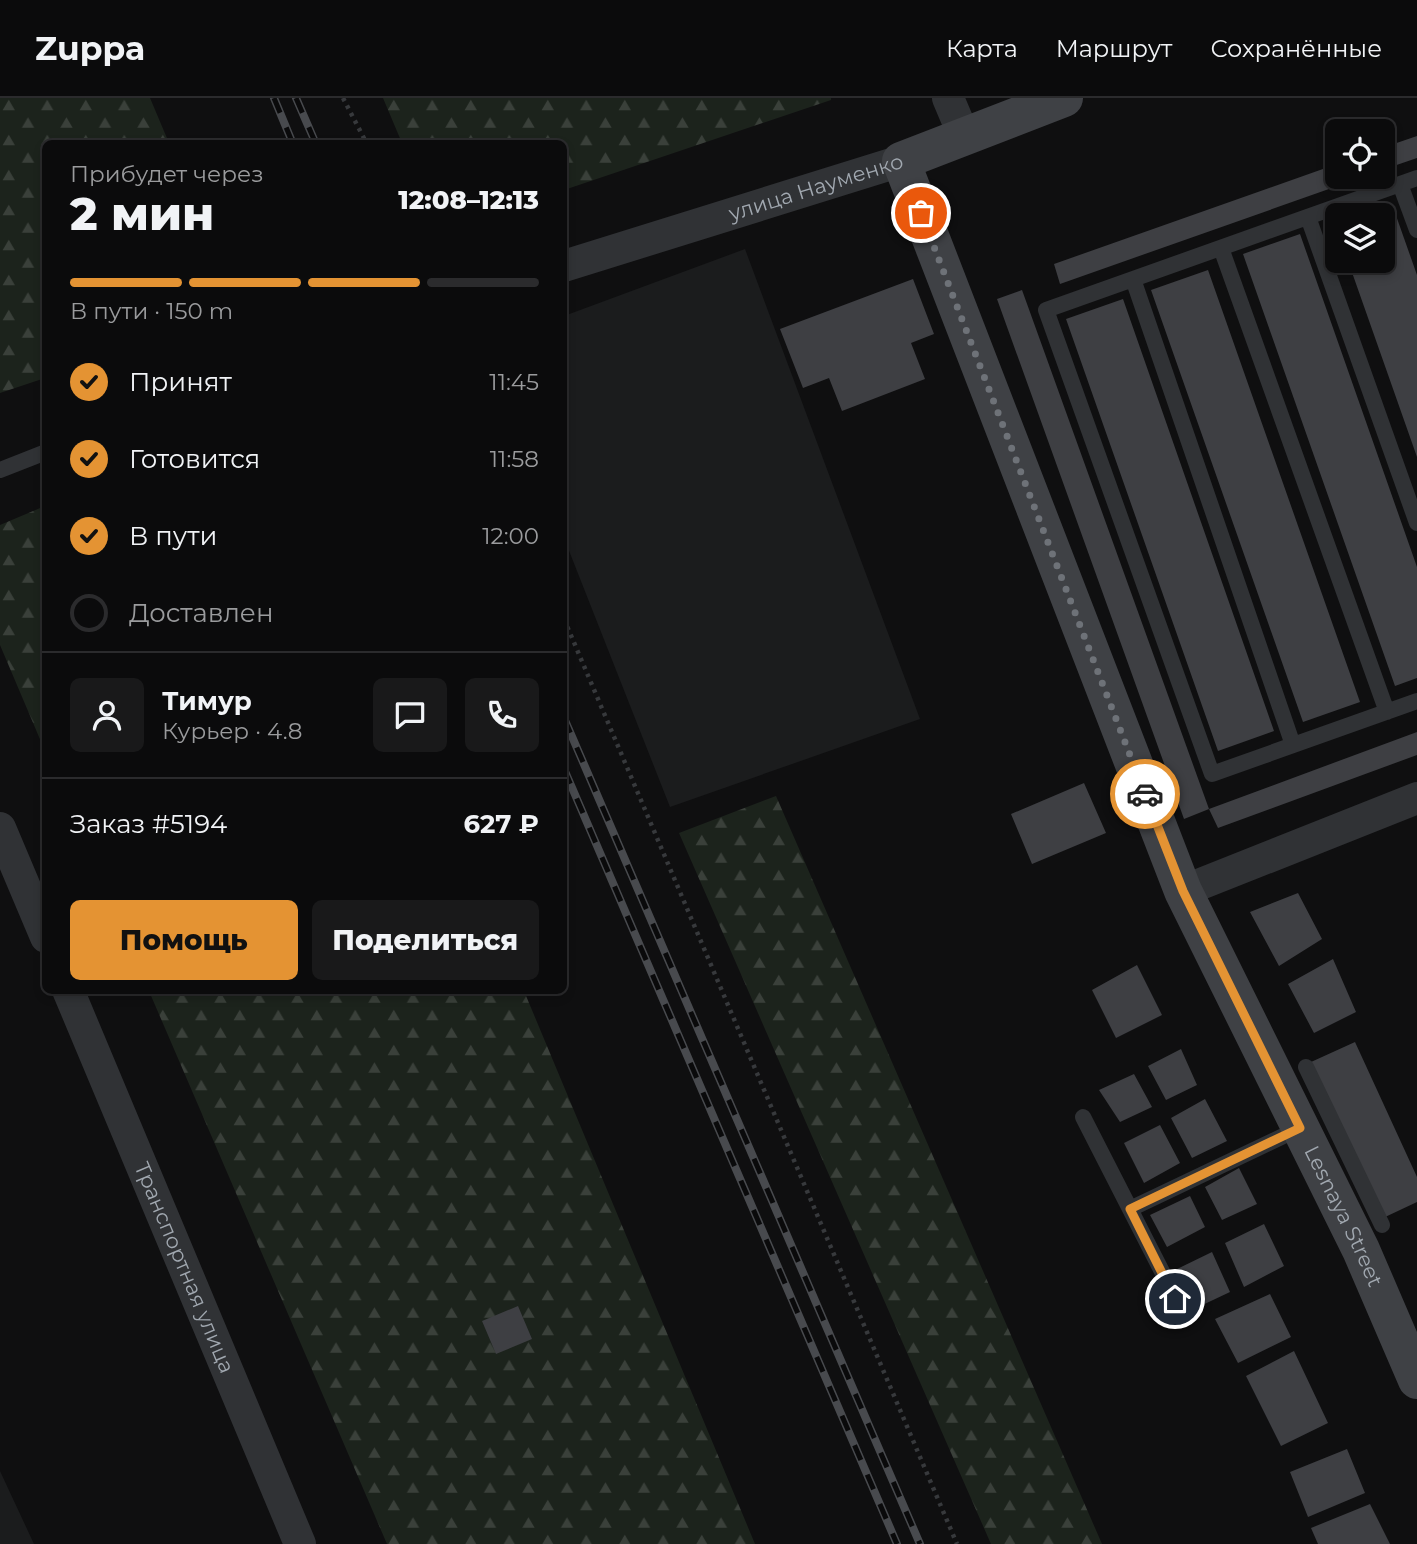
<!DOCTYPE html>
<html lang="ru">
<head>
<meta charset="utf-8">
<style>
  :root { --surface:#0b0b0c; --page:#19191a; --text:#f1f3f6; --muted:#9a9b9d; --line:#2b2b2d; --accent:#e49333 }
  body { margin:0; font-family:Montserrat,sans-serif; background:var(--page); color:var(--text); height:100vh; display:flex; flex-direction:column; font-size:26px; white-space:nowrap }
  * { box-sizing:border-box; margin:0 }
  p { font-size:23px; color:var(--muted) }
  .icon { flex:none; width:38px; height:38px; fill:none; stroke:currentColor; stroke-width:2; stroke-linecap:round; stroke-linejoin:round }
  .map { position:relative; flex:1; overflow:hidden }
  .sheet { position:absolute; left:42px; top:42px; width:525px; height:854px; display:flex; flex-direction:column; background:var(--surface); border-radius:10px; box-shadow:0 4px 10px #0003,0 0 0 2px var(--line) }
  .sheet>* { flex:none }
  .tools { position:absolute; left:1325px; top:21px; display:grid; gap:14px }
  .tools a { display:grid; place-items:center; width:70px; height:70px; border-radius:10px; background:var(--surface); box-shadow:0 4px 10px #0003,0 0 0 2px var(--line); font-size:35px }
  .pin { position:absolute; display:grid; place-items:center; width:60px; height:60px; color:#fff; margin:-30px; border:4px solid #fff; border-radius:50%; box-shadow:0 2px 7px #0007 }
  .courier { position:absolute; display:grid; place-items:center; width:70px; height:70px; margin:-35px; border:5px solid #e49333; border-radius:50%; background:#fff; color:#222; box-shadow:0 2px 9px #0007 }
  .head em { font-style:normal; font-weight:800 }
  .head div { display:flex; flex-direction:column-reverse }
  .head { display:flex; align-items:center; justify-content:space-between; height:119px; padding:0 28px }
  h1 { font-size:46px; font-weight:800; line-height:52px }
  .bar { display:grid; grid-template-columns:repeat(4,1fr); gap:10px 7px; align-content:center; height:84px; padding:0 28px }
  .bar i { height:9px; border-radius:5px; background:var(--line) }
  .bar .current { background:var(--accent) }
  .bar p { grid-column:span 4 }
  .line { display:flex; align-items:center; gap:18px; padding:0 28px; border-top:2px solid var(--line) }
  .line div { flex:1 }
  .round { display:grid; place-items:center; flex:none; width:74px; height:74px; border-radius:10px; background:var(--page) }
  ol { padding:0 28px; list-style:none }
  li { display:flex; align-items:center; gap:21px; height:77px }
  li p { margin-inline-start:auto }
  li .icon { padding:7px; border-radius:50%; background:var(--accent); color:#111; stroke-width:4 }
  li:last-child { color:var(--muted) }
  li i { width:38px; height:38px; border:4px solid var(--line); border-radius:50% }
  .button { display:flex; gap:14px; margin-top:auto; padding:14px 28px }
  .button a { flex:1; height:80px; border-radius:10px; background:var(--accent); color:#111; font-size:28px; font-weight:800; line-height:80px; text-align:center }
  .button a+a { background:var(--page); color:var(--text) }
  header { display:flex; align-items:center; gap:42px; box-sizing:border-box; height:98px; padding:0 35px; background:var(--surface); border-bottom:2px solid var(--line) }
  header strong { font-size:33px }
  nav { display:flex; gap:38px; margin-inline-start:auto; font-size:24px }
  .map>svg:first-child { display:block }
  .built { fill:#1b1c1d }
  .forest { fill:url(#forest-firs) }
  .building { fill:#3e3f43 }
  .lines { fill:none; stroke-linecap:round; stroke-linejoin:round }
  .path { stroke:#37393c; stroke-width:4.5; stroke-dasharray:3.5 5; stroke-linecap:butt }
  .lane { stroke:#303235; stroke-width:16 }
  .street { stroke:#303235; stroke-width:32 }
  .secondary { stroke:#3f4145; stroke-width:38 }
  .rail-casing { stroke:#484a4e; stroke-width:8 }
  .rail { stroke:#0a0a0b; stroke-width:5; stroke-dasharray:16; stroke-linecap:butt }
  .done { stroke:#6e7278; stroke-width:7; stroke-dasharray:0 12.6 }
  .route { stroke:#e49333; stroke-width:9 }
  .labels { text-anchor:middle; stroke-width:6; stroke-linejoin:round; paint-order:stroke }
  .street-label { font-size:21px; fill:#a1a8b0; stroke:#0a0a0b }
</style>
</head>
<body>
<header>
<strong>Zuppa</strong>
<nav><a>Карта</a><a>Маршрут</a><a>Сохранённые</a></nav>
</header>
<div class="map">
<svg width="1417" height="1446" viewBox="0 0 1417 1446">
  <defs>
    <pattern id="forest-firs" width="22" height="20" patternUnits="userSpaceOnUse" patternTransform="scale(1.75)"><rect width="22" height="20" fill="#1c231c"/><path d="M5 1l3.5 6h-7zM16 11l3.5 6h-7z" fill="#3a403a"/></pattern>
  </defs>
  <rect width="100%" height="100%" fill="#0f0f10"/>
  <path class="built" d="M745 151 920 621 670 709 564 440V218Z
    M0 1373 34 1446H0Z"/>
  <path class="forest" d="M0 0H150L169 45 46 46 45 280 0 295Z
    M383 0H831V2L564 92V46L402 45Z
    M45 408V653L0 547V427Z
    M776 698 1102 1446H991L679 735Z
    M149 893H524L755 1446H387Z"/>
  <path class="building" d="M1417 38V60L1382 72V50Z
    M1337 66V79H1363L1060 186 1054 166Z
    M1393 109 1417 177V359L1348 163H1382V117H1372Z
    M1300 136 1417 469V580L1395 588 1243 156Z
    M1208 172 1360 604 1303 624 1151 192Z
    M913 181 934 236 911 245 925 281 842 313 829 280 803 290 780 231Z
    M1022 192 1209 711 1184 721 997 201Z
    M1123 201 1274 633 1218 653 1066 221Z
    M1417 634V657L1218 730 1209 711Z
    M1084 685 1106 735 1032 766 1011 716Z
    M1298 795 1322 841 1279 868 1250 814Z
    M1333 861 1356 914 1314 935 1288 886Z
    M1137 867 1162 917 1116 940 1092 892Z
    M1355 944 1417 1079V1104L1383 1120 1311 964Z
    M1181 951 1197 987 1166 1002 1148 968Z
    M1134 976 1152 1009 1120 1024 1099 992Z
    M1205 1001 1227 1043 1192 1060 1171 1020Z
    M1160 1027 1180 1065 1144 1085 1124 1045Z
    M1239 1070 1257 1106 1222 1122 1205 1089Z
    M1190 1098 1205 1129 1167 1149 1150 1117Z
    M1264 1126 1284 1168 1244 1189 1225 1145Z
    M1212 1154 1230 1194 1194 1211 1175 1172Z
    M1270 1196 1291 1239 1238 1265 1215 1221Z
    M518 1208 532 1241 496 1256 482 1223Z
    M1294 1253 1328 1325 1281 1348 1246 1278Z
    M1347 1351 1365 1395 1308 1419 1290 1374Z
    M1370 1406 1390 1446H1318L1311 1430Z"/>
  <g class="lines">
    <path class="path" d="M343 0 367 46
      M564 521 957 1446"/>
    <path class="lane" d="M1417 80 1046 212 1212 676 1417 603
      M1400 86 1417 132
      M1308 119 1417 425
      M1221 150 1387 614
      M1133 181 1293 647
      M0 372 46 354
      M1306 969 1382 1127
      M1083 1019 1130 1111
      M1176 1201 1130 1111 1300 1030"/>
    <g class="street">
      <path d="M948 0 964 38"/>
      <path id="s1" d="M564 168 901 63"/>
      <path d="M0 730 46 839"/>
      <path d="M1183 793 1417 700"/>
      <path id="s2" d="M68 892 300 1446"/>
    </g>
    <path class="secondary" id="s3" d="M1064 0 901 63 1183 793 1361 1152 1417 1282"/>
    <g class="rail-casing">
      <path id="rail" d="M274 0 293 46
        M296 0 316 46
        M564 620 920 1446
        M564 671 897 1446"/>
    </g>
    <use href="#rail" class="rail"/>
  </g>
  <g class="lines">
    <path class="done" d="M921 115 1145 696"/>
    <path class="route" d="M1145 696 1183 793 1300 1030 1130 1111 1175 1201"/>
  </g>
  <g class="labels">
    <g class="street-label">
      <text dy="7" stroke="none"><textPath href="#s1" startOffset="264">улица Науменко</textPath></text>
      <text dy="7" stroke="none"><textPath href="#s3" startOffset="1320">Lesnaya Street</textPath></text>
      <text dy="7" stroke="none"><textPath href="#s2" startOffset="301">Транспортная улица</textPath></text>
    </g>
  </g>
</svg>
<div class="tools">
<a><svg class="icon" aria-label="locate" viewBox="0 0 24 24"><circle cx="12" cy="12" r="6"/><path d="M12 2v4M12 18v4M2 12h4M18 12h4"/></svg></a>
<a><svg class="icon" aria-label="layers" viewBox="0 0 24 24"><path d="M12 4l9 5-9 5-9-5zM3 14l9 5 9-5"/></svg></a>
</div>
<div class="pin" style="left:921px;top:115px;background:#ea580c"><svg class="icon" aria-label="bag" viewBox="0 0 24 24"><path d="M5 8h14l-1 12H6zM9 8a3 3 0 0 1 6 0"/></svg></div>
<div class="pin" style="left:1175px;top:1201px;background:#1f2937"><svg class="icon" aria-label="home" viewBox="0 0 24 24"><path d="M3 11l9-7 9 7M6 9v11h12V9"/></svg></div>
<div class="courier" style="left:1145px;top:696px"><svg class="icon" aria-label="car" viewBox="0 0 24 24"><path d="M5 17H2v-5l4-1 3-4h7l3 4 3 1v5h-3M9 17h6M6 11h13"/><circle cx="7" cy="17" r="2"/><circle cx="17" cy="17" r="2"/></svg></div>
<section class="sheet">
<div class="head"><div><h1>2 мин</h1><p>Прибудет через</p></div><em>12:08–12:13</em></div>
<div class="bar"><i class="current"></i><i class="current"></i><i class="current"></i><i></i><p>В пути · 150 m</p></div>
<ol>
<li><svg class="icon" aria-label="check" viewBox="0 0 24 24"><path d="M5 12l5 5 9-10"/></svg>Принят<p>11:45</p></li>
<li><svg class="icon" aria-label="check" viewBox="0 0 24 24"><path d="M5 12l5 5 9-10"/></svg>Готовится<p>11:58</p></li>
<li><svg class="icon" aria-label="check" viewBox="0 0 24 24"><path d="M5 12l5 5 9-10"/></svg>В пути<p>12:00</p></li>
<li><i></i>Доставлен</li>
</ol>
<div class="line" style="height:126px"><a class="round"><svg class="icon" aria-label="person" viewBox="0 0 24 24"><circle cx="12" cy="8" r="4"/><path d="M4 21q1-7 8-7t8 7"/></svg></a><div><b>Тимур</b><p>Курьер · 4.8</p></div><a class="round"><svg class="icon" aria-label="chat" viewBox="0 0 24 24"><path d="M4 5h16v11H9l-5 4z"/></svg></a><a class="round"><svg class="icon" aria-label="phone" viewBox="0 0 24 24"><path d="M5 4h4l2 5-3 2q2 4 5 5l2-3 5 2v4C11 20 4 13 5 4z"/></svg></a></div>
<div class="line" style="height:91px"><div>Заказ #5194</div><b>627 ₽</b></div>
<div class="button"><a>Помощь</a><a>Поделиться</a></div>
</section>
</div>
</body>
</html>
